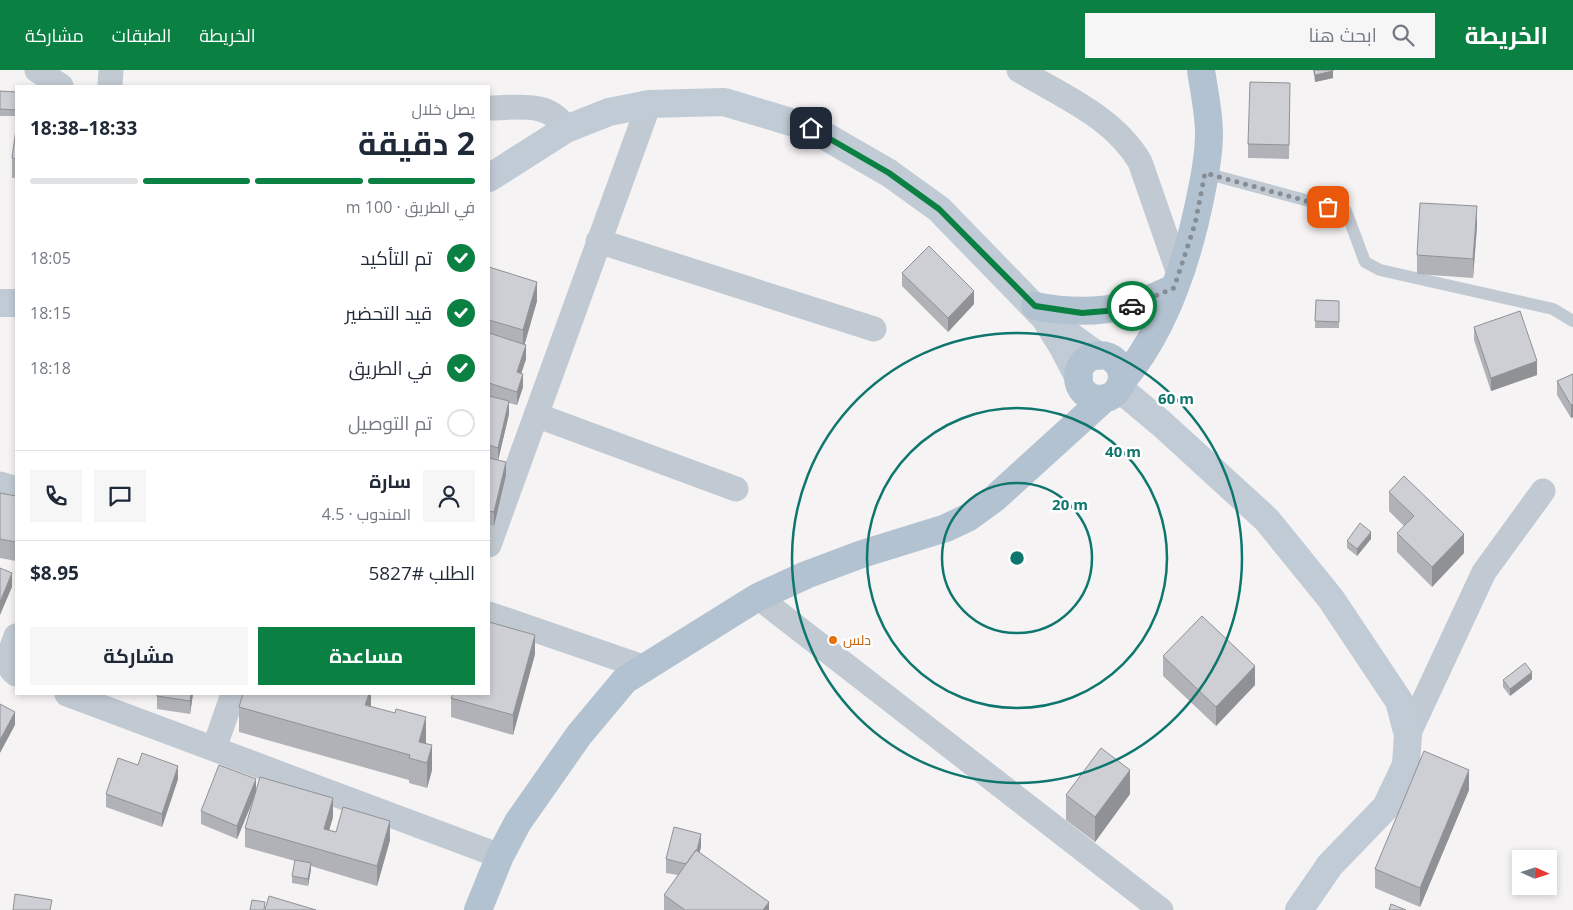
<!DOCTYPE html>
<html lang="ar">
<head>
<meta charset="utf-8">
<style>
  :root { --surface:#fff; --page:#f6f6f7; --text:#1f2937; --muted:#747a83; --line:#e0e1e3; --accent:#0b8043 }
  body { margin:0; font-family:"Open Sans",Cairo,sans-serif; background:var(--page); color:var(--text); direction:rtl; height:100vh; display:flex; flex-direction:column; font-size:19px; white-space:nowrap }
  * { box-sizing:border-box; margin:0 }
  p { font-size:16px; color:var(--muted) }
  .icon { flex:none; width:28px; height:28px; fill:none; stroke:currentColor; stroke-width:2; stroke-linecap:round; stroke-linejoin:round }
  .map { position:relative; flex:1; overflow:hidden; direction:ltr }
  .details { position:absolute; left:15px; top:15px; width:475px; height:610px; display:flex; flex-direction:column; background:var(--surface); border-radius:0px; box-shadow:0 2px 8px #0003; direction:rtl }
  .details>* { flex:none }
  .needle { width:32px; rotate:93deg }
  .fabs { position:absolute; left:1512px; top:780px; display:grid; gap:10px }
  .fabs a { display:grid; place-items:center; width:45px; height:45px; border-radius:0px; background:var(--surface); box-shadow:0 2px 8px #0003; font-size:25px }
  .pin { position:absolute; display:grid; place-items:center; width:42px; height:42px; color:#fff; margin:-21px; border-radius:10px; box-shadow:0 2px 8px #0006 }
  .courier { position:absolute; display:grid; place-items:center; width:50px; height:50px; margin:-25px; border:4px solid #0b8043; border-radius:50%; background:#fff; color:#222; box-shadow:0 1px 6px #0007 }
  .summary em { font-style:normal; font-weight:700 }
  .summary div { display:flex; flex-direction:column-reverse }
  .summary { display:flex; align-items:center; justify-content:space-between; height:85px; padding:0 15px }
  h1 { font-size:32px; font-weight:700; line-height:38px }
  .bar { display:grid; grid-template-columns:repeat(4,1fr); gap:8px 5px; align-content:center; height:60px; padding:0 15px }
  .bar i { height:6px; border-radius:4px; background:var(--line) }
  .bar .current { background:var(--accent) }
  .bar p { grid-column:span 4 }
  .line { display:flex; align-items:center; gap:12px; padding:0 15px; border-top:1px solid var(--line) }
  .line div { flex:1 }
  .round { display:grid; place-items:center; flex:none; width:52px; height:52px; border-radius:0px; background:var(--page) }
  ol { padding:0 15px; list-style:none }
  li { display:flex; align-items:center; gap:15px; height:55px }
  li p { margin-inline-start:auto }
  li .icon { padding:5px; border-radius:50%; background:var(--accent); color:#fff; stroke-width:4 }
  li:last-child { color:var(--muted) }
  li i { width:28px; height:28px; border:2px solid var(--line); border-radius:50% }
  .action { display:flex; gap:10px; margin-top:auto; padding:10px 15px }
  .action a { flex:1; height:58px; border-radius:0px; background:var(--accent); color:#fff; font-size:20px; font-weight:700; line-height:58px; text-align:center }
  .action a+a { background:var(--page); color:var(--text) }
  header { display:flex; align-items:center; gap:30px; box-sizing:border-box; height:70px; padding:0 25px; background:var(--accent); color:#fff }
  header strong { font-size:24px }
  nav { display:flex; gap:28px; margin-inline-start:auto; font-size:18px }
  .search { width:350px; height:45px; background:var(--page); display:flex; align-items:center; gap:12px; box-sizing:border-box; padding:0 18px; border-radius:0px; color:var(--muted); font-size:19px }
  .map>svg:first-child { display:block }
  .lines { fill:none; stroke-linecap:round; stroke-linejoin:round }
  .lane { stroke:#c1cad2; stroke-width:12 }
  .street { stroke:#c1cad2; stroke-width:25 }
  .secondary { stroke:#c1cbd6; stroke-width:28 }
  .primary { stroke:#b3c2d1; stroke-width:28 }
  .wall { fill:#b0b2b7 }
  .shaded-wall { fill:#909195 }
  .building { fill:#cdcfd5; stroke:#909195 }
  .done { stroke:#868d94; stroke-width:5; stroke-dasharray:0 9 }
  .route { stroke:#0b8043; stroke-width:6 }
  .ring { fill:none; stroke:#0f766e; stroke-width:2.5 }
  .food-dot { fill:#e8710a; stroke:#fff; stroke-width:2 }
  .labels { text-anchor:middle; stroke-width:5; stroke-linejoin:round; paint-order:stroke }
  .food-label { font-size:14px; fill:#c56008; stroke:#fff; text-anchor:start }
  .centre { fill:#0f766e; stroke:#fff; stroke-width:2.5 }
  .ring-label { font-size:15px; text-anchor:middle; font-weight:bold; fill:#0f766e; stroke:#fff; stroke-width:5; stroke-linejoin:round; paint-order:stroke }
</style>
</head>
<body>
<header>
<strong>الخريطة</strong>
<div class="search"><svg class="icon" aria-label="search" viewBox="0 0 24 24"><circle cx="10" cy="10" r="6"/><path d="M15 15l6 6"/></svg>ابحث هنا</div>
<nav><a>الخريطة</a><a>الطبقات</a><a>مشاركة</a></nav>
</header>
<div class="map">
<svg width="1573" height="840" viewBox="0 0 1573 840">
  <rect width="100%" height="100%" fill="#f5f3f3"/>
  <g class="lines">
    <path class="lane" d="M1205 103 1346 141 1365 192 1380 200 1553 239 1573 251"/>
    <path class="street" d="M37 0 61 16
      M1019 0C1062 26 1114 47 1140 92L1179 204
      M110 16 111 0
      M489 38C517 38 550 30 566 59
      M598 171 874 259
      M536 345 736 419
      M0 414 16 419
      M489 475 649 34
      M758 527 1161 840
      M489 544 643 597
      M16 566C12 579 2 594 16 604
      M67 624 500 786
      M1408 665 1484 502 1543 421
      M214 679 233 624"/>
    <path class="secondary" d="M489 108 566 59 609 42 649 34 724 32 811 58 889 103 939 139 1045 248 1063 277 1079 308
      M0 233H16
      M1054 254 1098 286
      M1119 318 1162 354 1267 450 1331 529 1399 631 1408 665 1406 695 1386 737 1330 795 1299 840"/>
    <path class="primary" d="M1035 236C1085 246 1128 241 1174 218
      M1078 307a22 22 0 1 1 44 0a22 22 0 1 1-44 0Z
      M1122 311C1166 259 1188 190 1201 124 1205 105 1209 84 1209 64 1209 43 1204 21 1201 0
      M478 840 500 786 518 752 579 665 625 610 758 527 806 505 862 484 946 458 969 447 995 428 1105 328"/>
  </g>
  <path class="wall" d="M1313 0H1333V8L1315 12Z
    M1290 13 1289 89 1248 88V74Z
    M0 21 16 22V46H0Z
    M16 59V108H12V88Z
    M1477 156 1473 208 1417 204V185Z
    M489 197 537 231 524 275 526 289 521 304 523 317 517 335 509 333V344L498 390 506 405 494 456 490 455V463L489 467Z
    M902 203 974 234 948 262 902 216Z
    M1316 230 1339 231V258H1315Z
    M1474 257 1537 305 1491 321 1474 270Z
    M1573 304V347L1571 348 1557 325V311Z
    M1389 422 1464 483 1432 517 1397 482V463L1404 456 1389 441Z
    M0 423 16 426V491L0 488Z
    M1371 469 1357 486 1347 478V471Z
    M535 584 513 665 451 647V628Z
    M1163 586 1255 615 1216 656 1163 606Z
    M1532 609 1510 626 1503 617V610Z
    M157 624H193L190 644 157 639Z
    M371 624V636L426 672V674L432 700 427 718 409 713V710L239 662V637Z
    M138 695 178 709 162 757 106 737V724Z
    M256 720 333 747 329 760 336 762 390 770 377 816 311 796 308 816 292 813V806L295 791 245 777V758L254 728 237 769 201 754V741Z
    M1469 720 1420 837 1375 818V799Z
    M1130 724 1095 772 1066 750V725Z
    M701 777 699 782 769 840H664V825L678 805 666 803V789Z"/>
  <path class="shaded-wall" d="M1333 1V8L1315 12V5Z
    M1477 136V156L1473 208V189Z
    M537 212V231L523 280V260Z
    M974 221V234L948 262V248Z
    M526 275V289L517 316V302Z
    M1537 291V305L1491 321V308Z
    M523 304V317L517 335V322Z
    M509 331V344L498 391V378Z
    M1573 334V347L1571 348V335Z
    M506 392V405L494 456V442Z
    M490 444V463L489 467V448Z
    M1371 462V469L1357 486V479Z
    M1464 464V483L1432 517V497Z
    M12 503V517L0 545V532Z
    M535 565V584L513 665V645Z
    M1255 596V615L1216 656V637Z
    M1532 602V609L1510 626V619Z
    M191 624H193L190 644V631Z
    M369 624H371V642L365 635Z
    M15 642V655L0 683V670Z
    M426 647V672L421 691 419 672Z
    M432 675V700L427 718V693Z
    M178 696V709L162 757V744Z
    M1130 700V724L1095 772V747Z
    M1469 700V720L1420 837V818Z
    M256 709V723L237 769V756Z
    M333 728V747L324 778V759Z
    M390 751V770L377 816V796Z
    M701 764V777L695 801 690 808Z
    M311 793V800L308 816V809Z
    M769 832V840H763Z"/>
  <path class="building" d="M1314 0H1333V1L1315 5Z
    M1250 12 1290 13 1289 75 1248 74Z
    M0 21 16 22V40L0 39Z
    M16 59V89L12 88Z
    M1420 133 1477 136 1473 189 1417 185Z
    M929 176 974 221 948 248 902 203Z
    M489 197 537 212 523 260 489 250Z
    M1316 230 1339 231V252L1315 251Z
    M1520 241 1537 291 1491 308 1474 257Z
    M489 263 526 275 517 302 523 304 517 322 489 313Z
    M1573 304V334L1571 335 1557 311Z
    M489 326 509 331 498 378 489 375Z
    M489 388 506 392 494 442 489 441Z
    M1404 406 1464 464 1432 497 1397 463 1414 446 1389 422Z
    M0 423 16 426V472L0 469Z
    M1360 453 1371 462 1357 479 1347 471Z
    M0 498 12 503 0 532Z
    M1202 546 1255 596 1216 637 1163 586Z
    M489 552 535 565 513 645 451 628 453 624H489Z
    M1525 593 1532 602 1510 619 1503 610Z
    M157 624H191L190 631 157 626Z
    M243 624H369L365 635 395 643 396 639 426 647 419 672 432 675 427 693 409 688 410 685 239 637Z
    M0 634 15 642 0 670Z
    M1101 678 1130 700 1095 747 1066 725Z
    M1424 681 1469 700 1420 818 1375 799Z
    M142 683 178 696 162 744 106 724 118 688 138 695Z
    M219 695 256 709 237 756 201 741Z
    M260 707 333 728 324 759 336 762 343 737 390 751 377 796 245 758Z
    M674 757 701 764 697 780H696L686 794 666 789Z
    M696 780 769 832 763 840H685L664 825Z
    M295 790 311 793 308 809 292 806Z
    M15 824 52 830 50 840H13Z
    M269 826 316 840H265Z
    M252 830 265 832 264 840H250Z
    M1391 834 1406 840H1389Z"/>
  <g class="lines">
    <path class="done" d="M1132 236 1174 218 1195 154 1205 103 1328 137"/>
    <path class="route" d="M811 58 889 103 939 139 1035 236 1082 243 1106 241 1132 236"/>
  </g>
  <g class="ring">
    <circle cx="1017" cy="488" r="75"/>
    <circle cx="1017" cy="488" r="150"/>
    <circle cx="1017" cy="488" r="225"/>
  </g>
  <circle class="food-dot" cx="833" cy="570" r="5"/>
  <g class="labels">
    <g class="food-label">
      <text x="843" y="575">دلس</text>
    </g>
  </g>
  <circle cx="1017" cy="488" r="8" class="centre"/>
  <g class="ring-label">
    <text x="1176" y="334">60 m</text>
    <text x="1123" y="387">40 m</text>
    <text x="1070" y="440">20 m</text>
  </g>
</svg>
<div class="fabs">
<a><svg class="needle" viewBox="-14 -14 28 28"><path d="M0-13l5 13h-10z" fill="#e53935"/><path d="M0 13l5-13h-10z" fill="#747a83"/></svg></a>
</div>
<div class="pin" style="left:1328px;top:137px;background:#ea580c"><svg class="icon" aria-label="bag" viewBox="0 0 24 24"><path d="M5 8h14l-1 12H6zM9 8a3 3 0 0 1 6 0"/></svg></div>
<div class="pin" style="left:811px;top:58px;background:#1f2937"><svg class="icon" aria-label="home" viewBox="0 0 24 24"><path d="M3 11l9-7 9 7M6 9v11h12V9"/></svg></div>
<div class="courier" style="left:1132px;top:236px"><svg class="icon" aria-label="car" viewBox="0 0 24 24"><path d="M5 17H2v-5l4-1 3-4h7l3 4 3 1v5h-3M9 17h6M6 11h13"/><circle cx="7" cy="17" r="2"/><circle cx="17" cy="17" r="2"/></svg></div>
<section class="details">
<div class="summary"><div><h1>2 دقيقة</h1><p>يصل خلال</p></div><em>18:33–18:38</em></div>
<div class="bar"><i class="current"></i><i class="current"></i><i class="current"></i><i></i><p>في الطريق · 100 m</p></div>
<ol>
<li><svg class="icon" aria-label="check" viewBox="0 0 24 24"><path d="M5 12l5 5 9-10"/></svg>تم التأكيد<p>18:05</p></li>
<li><svg class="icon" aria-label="check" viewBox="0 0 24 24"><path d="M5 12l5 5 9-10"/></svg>قيد التحضير<p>18:15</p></li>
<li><svg class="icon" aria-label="check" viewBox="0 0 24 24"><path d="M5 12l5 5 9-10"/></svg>في الطريق<p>18:18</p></li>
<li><i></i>تم التوصيل</li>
</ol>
<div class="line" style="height:90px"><a class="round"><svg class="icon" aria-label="person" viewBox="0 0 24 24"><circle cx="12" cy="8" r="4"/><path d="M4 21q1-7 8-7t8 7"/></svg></a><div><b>سارة</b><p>المندوب · 4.5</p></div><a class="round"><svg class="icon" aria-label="chat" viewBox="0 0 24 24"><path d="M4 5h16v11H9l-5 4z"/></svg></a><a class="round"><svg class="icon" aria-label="phone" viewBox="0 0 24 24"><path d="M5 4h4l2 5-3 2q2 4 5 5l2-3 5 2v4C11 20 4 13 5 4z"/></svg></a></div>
<div class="line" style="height:65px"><div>الطلب #5827</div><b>$8.95</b></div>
<div class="action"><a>مساعدة</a><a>مشاركة</a></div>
</section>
</div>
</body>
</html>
